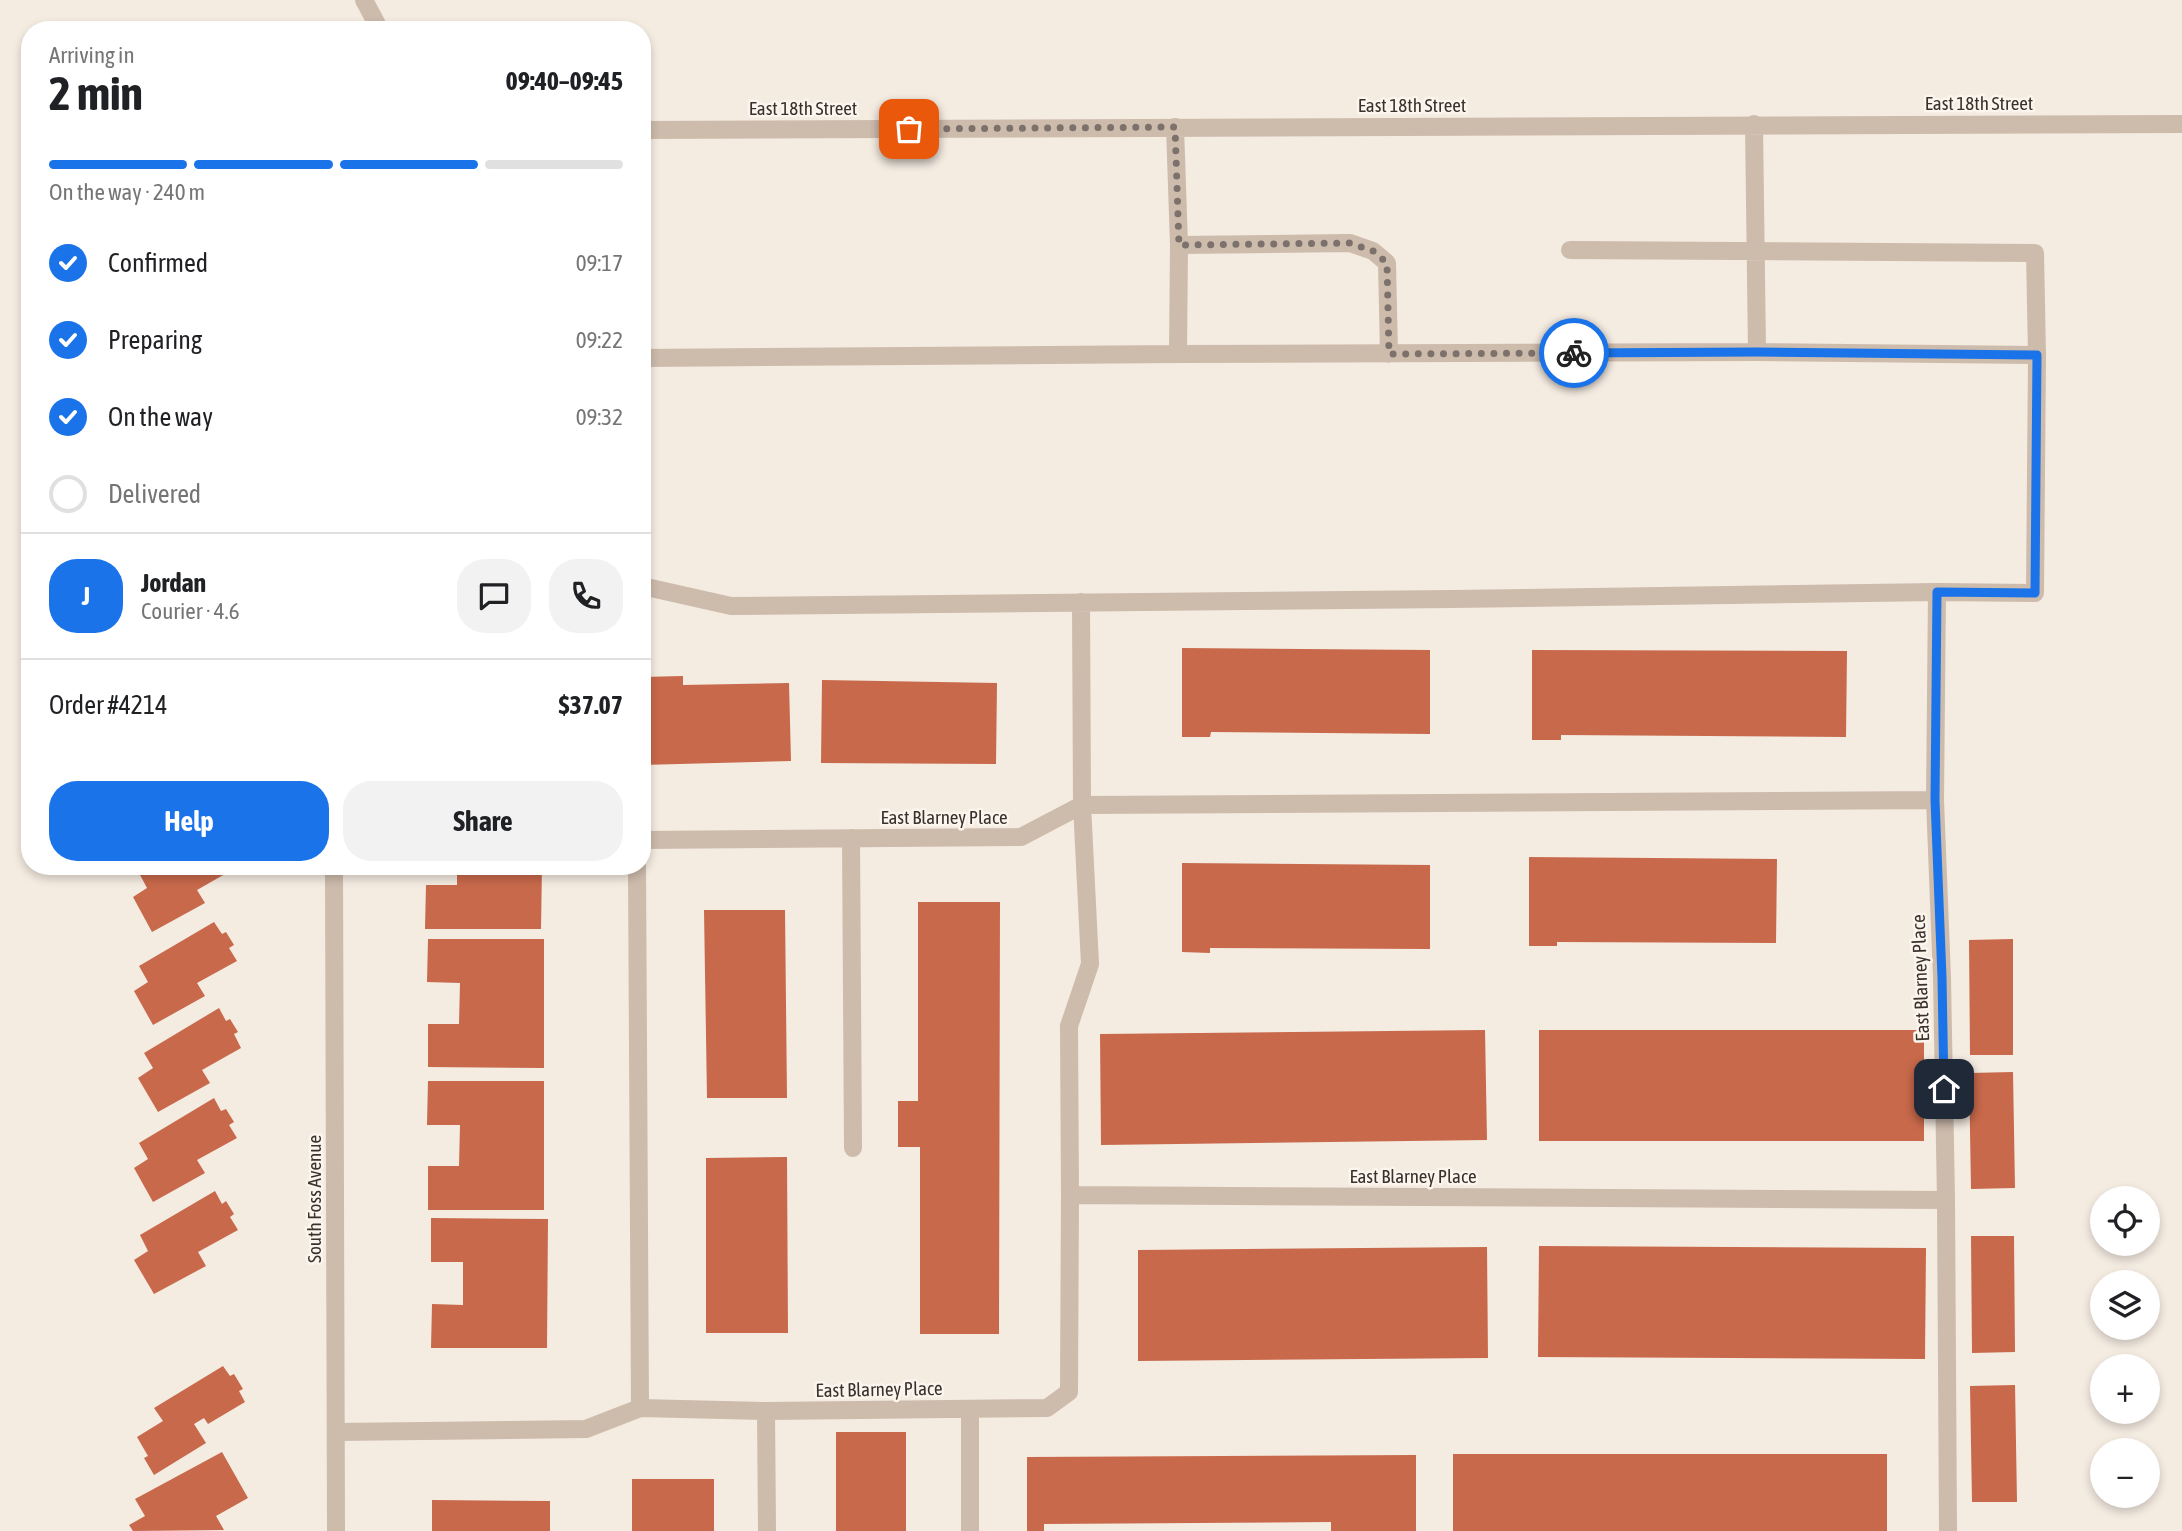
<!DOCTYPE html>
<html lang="en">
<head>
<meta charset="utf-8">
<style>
  :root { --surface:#fff; --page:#f2f2f2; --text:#202124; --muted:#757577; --line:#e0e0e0; --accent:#1a73e8 }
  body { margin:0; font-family:"Asap Condensed",sans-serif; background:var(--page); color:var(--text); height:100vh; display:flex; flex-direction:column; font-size:26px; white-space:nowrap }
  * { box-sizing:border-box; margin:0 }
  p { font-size:23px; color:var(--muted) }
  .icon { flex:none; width:38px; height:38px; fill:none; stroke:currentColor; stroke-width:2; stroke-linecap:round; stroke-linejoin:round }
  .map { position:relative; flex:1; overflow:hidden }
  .panel { position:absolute; left:21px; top:21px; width:630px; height:854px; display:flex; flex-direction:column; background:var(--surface); border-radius:28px; box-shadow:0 4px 10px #0003 }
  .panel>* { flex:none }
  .tools { position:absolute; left:2090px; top:1186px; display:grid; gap:14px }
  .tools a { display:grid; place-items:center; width:70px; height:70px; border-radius:50%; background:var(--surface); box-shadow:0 4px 10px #0003; font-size:35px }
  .pin { position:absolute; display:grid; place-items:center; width:60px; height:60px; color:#fff; margin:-30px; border-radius:14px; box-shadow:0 4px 10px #0006 }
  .courier { position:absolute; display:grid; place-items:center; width:70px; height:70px; margin:-35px; border:5px solid #1a73e8; border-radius:50%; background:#fff; color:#222; box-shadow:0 2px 9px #0007 }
  .overview em { font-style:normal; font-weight:700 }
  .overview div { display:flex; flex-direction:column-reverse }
  .overview { display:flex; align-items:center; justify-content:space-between; height:119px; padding:0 28px }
  h1 { font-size:46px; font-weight:700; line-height:52px }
  .bar { display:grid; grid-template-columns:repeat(4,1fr); gap:10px 7px; align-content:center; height:84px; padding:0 28px }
  .bar i { height:9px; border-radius:5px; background:var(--line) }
  .bar .on { background:var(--accent) }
  .bar p { grid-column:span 4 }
  .line { display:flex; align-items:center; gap:18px; padding:0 28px; border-top:2px solid var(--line) }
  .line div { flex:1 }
  .round { display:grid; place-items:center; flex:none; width:74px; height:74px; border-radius:28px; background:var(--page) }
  ol { padding:0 28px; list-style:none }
  li { display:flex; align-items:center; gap:21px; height:77px }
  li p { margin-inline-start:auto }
  li .icon { padding:7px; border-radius:50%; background:var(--accent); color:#fff; stroke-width:4 }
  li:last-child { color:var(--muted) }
  li i { width:38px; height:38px; border:4px solid var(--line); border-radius:50% }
  .action { display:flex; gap:14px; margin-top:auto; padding:14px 28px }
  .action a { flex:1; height:80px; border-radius:28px; background:var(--accent); color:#fff; font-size:28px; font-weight:700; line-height:80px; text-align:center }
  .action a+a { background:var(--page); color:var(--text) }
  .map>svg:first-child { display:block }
  .building { fill:#c8694b }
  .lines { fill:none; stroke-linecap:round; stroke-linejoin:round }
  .minor { stroke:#cdbbac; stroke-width:18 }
  .done { stroke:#7c716b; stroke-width:7; stroke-dasharray:0 12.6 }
  .route { stroke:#1a73e8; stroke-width:9 }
  .labels { text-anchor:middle; stroke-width:5; stroke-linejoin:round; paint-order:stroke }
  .street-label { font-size:19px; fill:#3b302b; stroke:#fbf5ee }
</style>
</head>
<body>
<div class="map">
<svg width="2182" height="1531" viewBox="0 0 2182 1531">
  <rect width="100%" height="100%" fill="#f4ebe1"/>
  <path class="building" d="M1182 648 1430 650V734L1211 732 1210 737H1182Z
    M1532 650 1847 651 1846 737 1561 735V740H1532Z
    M683 676V685L789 683 791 761 642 765V677Z
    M822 680 997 683 996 764 821 763Z
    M1529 857 1777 859 1776 943 1557 942V946H1529Z
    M1182 863 1430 865V949L1210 948V953L1182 952Z
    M149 866H239L197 890 205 903 152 932 133 897 147 888 139 873Z
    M457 866H542L541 929H425L426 885H457Z
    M918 902H1000L999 1334H920V1147H898V1101H918Z
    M704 910H785L787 1098H707Z
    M214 922 222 934 226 932 234 945 229 948 237 961 197 983 205 996 153 1025 134 991 148 982 139 966Z
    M428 939H544V1068L428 1067V1024H459L460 983 427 982Z
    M2013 939V1055H1970L1969 940Z
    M219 1008 226 1021 230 1019 238 1032 234 1034 241 1048 202 1070 210 1083 158 1112 138 1078 153 1068 144 1053Z
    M1485 1030 1487 1140 1101 1145 1100 1034Z
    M1539 1030H1924V1141H1539Z
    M2013 1072 2015 1188 1971 1189 1969 1073Z
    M428 1081H544V1210H428V1166H459L460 1125H427Z
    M214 1098 221 1111 226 1109 234 1122 229 1125 237 1138 197 1160 205 1173 153 1202 134 1168 148 1159 139 1143Z
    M787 1157 788 1333H706V1158Z
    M215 1191 222 1204 226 1201 234 1214 230 1217 238 1230 198 1252 206 1266 154 1294 134 1260 148 1251 140 1235Z
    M431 1218 548 1219 547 1348H431L432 1304 463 1305V1262H431Z
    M1971 1236H2014L2015 1352 1972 1353Z
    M1539 1246 1926 1248 1925 1359 1538 1357Z
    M1487 1247 1488 1358 1138 1361V1250Z
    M223 1366 230 1376 234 1374 243 1389 239 1391 245 1402 208 1424 204 1418 194 1424 206 1443 154 1475 144 1458 148 1456 137 1437 163 1421 154 1408Z
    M2015 1385 2017 1502H1972L1970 1386Z
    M836 1432H906V1531H836Z
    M222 1452 248 1498 216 1516 224 1530 133 1531 129 1525 145 1516 135 1499Z
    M1453 1454H1887V1531H1453Z
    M1416 1455V1531H1331V1522L1044 1524V1531H1027V1457Z
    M632 1479H714V1531H632Z
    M432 1500 550 1501V1531H432Z"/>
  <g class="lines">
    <path class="minor" d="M364 0 380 30
      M1754 124 1757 352
      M1175 127 1179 245 1178 354 1757 352 2037 355
      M642 130 2182 124
      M1179 245 1350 243 1373 251 1387 263 1389 354
      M642 358 1178 354
      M642 586 731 606 1452 599 1937 592 2035 593 2037 355 2035 253 1570 250
      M1935 800 1937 592
      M851 838 853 1148
      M334 866 336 1531
      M637 866 640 1408
      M1070 1195 1069 1026 1090 964 1082 805 1081 602
      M1946 1200 1948 1531
      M970 1409V1531
      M766 1411 767 1531
      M336 1432 586 1429 640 1408 766 1411 1047 1408 1069 1392 1070 1195 1946 1200 1942 978 1935 800 1082 805 1021 837 642 840"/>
  </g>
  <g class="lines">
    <path class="done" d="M909 129 1175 127 1179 245 1350 243 1373 251 1387 263 1389 354 1574 353"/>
    <path class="route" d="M1574 353 1757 352 2037 355 2035 593 1937 592 1935 800 1942 978 1944 1089"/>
  </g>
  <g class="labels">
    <g class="street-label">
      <text x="1979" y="110">East 18th Street</text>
      <text x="1412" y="112">East 18th Street</text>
      <text x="803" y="115">East 18th Street</text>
      <text x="944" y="824">East Blarney Place</text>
      <text transform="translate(1920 978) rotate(-92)" y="7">East Blarney Place</text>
      <text x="1413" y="1183">East Blarney Place</text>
      <text transform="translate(314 1199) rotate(-90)" y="7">South Foss Avenue</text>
      <text transform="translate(879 1389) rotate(-1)" y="7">East Blarney Place</text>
    </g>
  </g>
</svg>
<div class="tools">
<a><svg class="icon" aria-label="locate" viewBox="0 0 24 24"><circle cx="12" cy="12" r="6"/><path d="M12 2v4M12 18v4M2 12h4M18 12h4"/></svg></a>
<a><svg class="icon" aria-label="layers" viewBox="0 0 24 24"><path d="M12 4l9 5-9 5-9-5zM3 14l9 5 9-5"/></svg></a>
<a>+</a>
<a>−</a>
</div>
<div class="pin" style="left:909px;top:129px;background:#ea580c"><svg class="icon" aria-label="bag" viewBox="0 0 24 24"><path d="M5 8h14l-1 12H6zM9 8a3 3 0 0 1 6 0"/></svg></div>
<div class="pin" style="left:1944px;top:1089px;background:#1f2937"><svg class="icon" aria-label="home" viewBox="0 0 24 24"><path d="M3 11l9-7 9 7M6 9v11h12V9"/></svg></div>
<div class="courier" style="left:1574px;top:353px"><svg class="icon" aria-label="bike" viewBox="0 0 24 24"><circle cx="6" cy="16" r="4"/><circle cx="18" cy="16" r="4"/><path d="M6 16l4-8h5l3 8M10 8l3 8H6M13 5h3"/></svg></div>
<section class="panel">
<div class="overview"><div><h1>2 min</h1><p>Arriving in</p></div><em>09:40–09:45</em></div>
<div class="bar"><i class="on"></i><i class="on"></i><i class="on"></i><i></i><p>On the way · 240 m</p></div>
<ol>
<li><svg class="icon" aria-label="check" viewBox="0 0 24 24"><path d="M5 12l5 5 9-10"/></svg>Confirmed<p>09:17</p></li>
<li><svg class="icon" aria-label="check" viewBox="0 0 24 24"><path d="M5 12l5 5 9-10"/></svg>Preparing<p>09:22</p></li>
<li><svg class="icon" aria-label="check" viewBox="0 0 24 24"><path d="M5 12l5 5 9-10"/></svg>On the way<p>09:32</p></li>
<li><i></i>Delivered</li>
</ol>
<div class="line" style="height:126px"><b class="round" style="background:var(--accent);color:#fff">J</b><div><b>Jordan</b><p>Courier · 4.6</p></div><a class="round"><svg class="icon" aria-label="chat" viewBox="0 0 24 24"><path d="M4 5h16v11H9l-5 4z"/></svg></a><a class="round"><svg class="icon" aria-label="phone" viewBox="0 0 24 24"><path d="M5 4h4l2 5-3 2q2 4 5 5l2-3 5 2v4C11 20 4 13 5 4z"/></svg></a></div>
<div class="line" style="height:91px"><div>Order #4214</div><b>$37.07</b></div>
<div class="action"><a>Help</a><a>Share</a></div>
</section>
</div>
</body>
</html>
